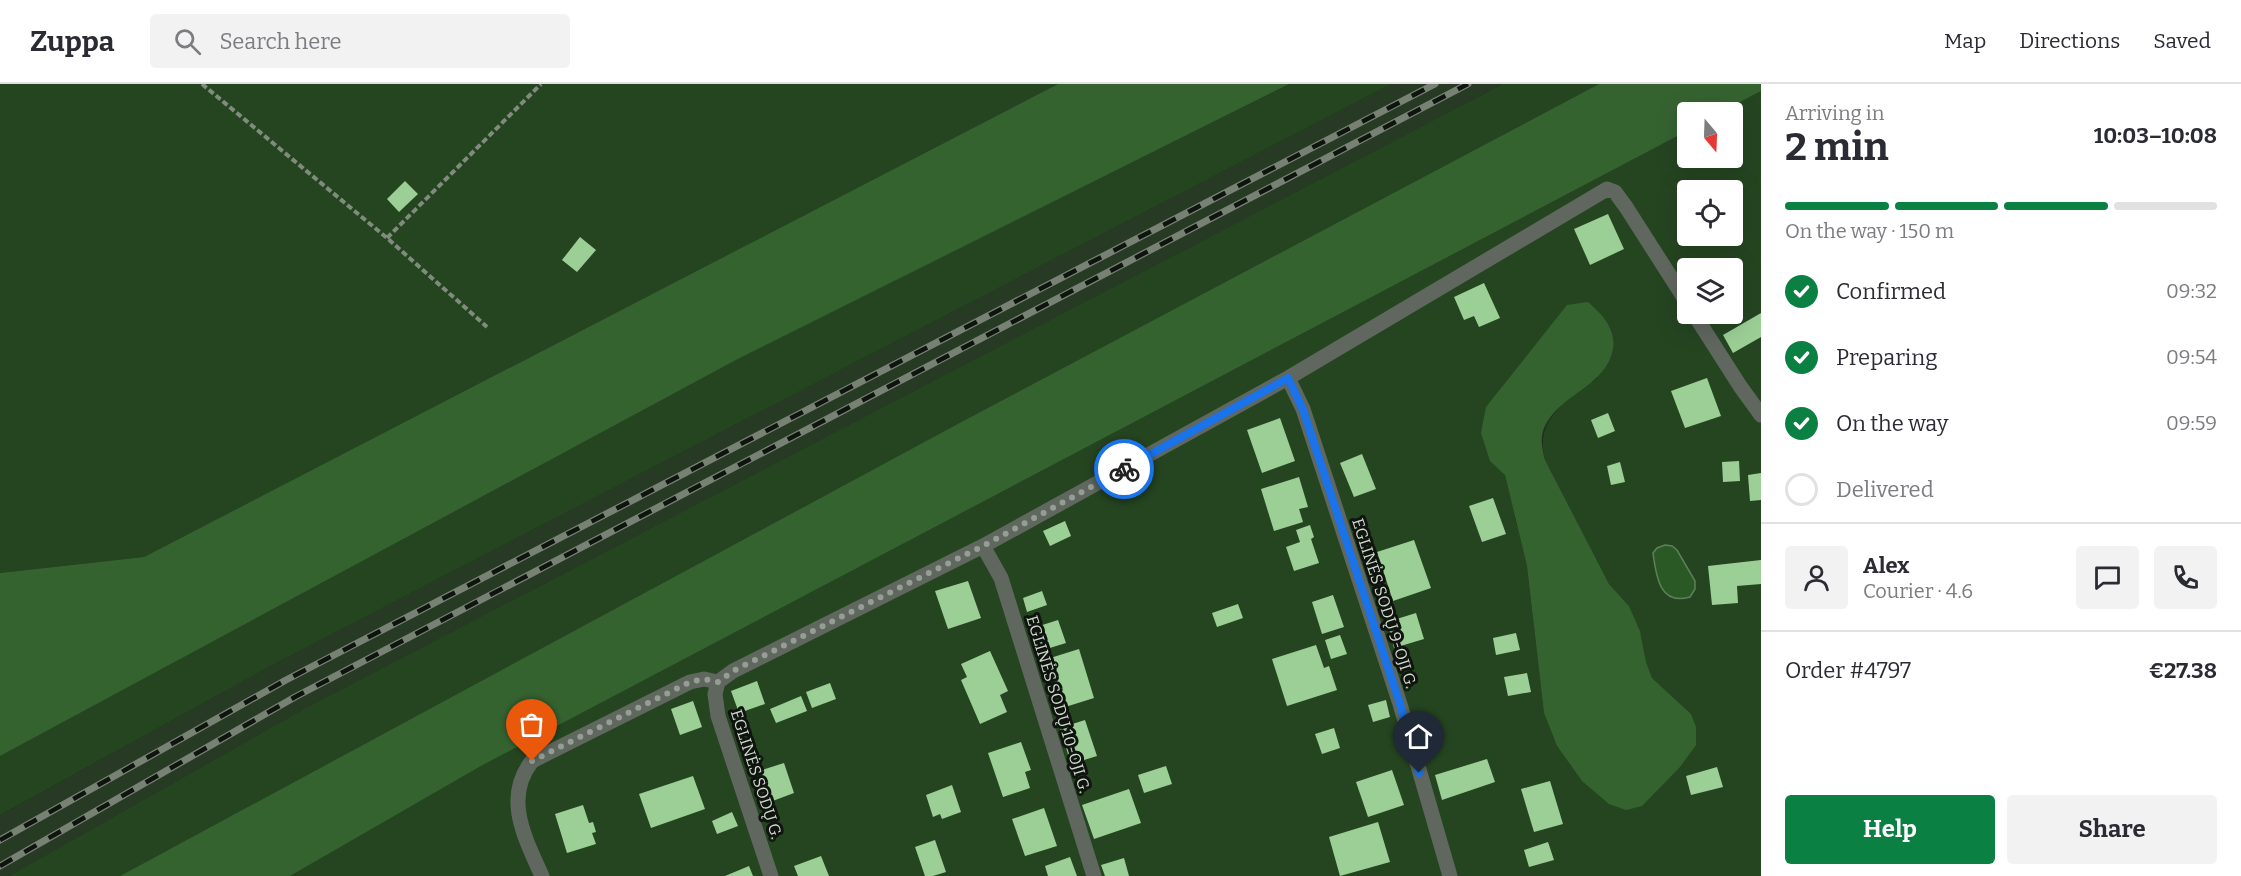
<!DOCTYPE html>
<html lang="en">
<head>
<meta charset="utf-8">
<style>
  :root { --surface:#fff; --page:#f2f2f3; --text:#2b2b33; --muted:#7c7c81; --line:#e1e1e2; --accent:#0b8043 }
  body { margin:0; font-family:Bitter,serif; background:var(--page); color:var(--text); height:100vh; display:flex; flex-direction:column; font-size:22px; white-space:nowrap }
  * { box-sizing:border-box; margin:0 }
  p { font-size:20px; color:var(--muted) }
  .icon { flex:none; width:33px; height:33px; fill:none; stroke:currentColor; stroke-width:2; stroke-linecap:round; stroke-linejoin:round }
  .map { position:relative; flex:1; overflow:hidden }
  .side { display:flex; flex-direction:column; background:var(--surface); width:480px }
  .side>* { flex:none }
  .needle { width:39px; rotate:161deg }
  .buttons { position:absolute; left:1677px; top:18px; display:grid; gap:12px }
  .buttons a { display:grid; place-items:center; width:66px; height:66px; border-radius:6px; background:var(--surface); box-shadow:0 6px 24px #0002; font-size:30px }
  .pin { position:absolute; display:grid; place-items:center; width:51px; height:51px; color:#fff; margin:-62px -26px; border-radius:50% 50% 50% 0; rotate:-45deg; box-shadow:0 0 6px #0007 }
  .pin .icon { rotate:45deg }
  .courier { position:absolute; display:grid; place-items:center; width:60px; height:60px; margin:-30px; border:4px solid #1a73e8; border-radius:50%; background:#fff; color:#222; box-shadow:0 2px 8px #0007 }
  .headline em { font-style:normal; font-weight:700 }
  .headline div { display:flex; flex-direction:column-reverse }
  .headline { display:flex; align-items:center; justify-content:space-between; height:102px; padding:0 24px }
  h1 { font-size:39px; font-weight:700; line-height:45px }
  .bar { display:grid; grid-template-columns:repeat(4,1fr); gap:9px 6px; align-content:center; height:72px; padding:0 24px }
  .bar i { height:8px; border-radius:4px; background:var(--line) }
  .bar .selected { background:var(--accent) }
  .bar p { grid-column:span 4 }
  .line { display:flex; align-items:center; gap:15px; padding:0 24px; border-top:2px solid var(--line) }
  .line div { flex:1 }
  .round { display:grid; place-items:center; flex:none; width:63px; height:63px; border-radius:6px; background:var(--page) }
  ol { padding:0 24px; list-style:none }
  li { display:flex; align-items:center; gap:18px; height:66px }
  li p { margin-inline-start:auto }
  li .icon { padding:6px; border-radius:50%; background:var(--accent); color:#fff; stroke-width:4 }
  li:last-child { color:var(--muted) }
  li i { width:33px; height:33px; border:3px solid var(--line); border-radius:50% }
  .primary-button { display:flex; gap:12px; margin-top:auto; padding:12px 24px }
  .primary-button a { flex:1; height:69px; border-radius:6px; background:var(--accent); color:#fff; font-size:24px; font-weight:700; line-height:69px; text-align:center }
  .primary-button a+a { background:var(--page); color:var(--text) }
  header { display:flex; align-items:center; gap:36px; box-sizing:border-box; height:84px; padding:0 30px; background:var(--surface); border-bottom:2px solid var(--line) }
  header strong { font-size:28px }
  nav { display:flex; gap:33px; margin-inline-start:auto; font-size:21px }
  .search { width:420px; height:54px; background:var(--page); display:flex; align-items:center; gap:15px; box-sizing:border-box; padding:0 21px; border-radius:6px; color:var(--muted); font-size:22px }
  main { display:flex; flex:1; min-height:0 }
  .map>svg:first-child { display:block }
  .built { fill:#273a24 }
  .green { fill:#254521; fill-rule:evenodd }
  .forest { fill:#356330 }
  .water { fill:#2b5926; stroke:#5d8059; stroke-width:1.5 }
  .building { fill:#9ccf96 }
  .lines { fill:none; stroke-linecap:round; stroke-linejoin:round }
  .path { stroke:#808b7e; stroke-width:4; stroke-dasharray:6 3; stroke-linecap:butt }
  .street { stroke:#60675f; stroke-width:15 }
  .rail-casing { stroke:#778275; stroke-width:7 }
  .rail { stroke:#0f150e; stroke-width:4.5; stroke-dasharray:14; stroke-linecap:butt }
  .done { stroke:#949f93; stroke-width:6; stroke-dasharray:0 10.8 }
  .route { stroke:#1a73e8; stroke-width:8 }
  .labels { text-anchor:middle; stroke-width:6; stroke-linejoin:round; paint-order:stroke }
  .street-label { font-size:16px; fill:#d2dbd1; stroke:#0f150e }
</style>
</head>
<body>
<header>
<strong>Zuppa</strong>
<div class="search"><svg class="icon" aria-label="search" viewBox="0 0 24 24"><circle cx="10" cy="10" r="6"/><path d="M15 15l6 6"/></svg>Search here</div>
<nav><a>Map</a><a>Directions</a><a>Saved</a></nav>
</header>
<main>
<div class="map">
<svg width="1761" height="792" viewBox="0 0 1761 792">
  <rect width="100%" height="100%" fill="#212f1f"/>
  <path class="built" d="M1391 0H1503L304 625 9 792H0V731L4 729 278 578Z"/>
  <path class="green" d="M0 0H1058L144 473 0 489Z
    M1289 0H1391L278 578 0 731V672L11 666 736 276Z
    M1503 0H1599L965 336 120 792H9L304 625Z
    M1761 7V792H290L481 682 1687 47 1688 74H1732V28H1721ZM1688 106H1732V152H1688ZM1688 184H1732V230H1688ZM1605 234 1597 294C1568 317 1534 333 1545 376L1609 500 1629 522 1640 547 1646 578 1652 594 1691 630 1582 697 1557 662 1544 629 1527 482 1505 391Z"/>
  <path class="forest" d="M1058 0H1289L736 276 0 672V489L144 473Z
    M1599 0H1761V7L1721 28H1688L1687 47 481 682 290 792H120L965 336Z
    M1588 218C1602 230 1616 245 1613 265 1606 303 1559 310 1544 344 1540 354 1542 365 1545 376L1609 500 1629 522 1640 547 1646 578 1652 594 1691 630 1696 643V661L1680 683 1642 722 1626 726 1609 720 1582 697 1557 662 1544 629 1527 482 1505 391 1490 377 1481 349 1486 323 1567 221Z"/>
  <path class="water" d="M1665 461 1672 462 1677 466 1695 497V505L1690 513C1659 522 1656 491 1653 469L1657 464Z"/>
  <path class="building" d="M405 97 418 110 399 128 387 115Z
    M1608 130 1624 165 1590 181 1574 145Z
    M580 153 596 166 577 188 562 176Z
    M1484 199 1500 234 1479 243 1474 232 1464 236 1454 213Z
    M1761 229V253L1733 269 1723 251Z
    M1707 294 1721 332 1685 344 1671 307Z
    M1608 329 1615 347 1598 354 1591 336Z
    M1280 334 1295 377 1262 389 1247 346Z
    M1362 370 1376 405 1354 413 1340 379Z
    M1739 377 1740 397 1723 398 1722 378Z
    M1620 378 1625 398 1611 401 1607 382Z
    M1761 389V416L1750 417 1748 391Z
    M1299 393 1308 423 1299 425 1303 438 1274 447 1261 405Z
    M1493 414 1506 450 1482 458 1469 422Z
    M1065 437 1071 452 1050 462 1043 447Z
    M1310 441 1314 453 1311 455 1319 479 1294 487 1286 463 1300 458 1296 446Z
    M1414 456 1431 504 1393 517 1377 468Z
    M1761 476V500L1737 502 1738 519 1712 521 1708 482Z
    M968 497 981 534 948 545 935 507Z
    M1042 507 1047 521 1027 528 1023 514Z
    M1333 511 1344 543 1322 550 1312 518Z
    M1238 520 1243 534 1217 543 1212 529Z
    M1416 529 1424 555 1394 564 1387 538Z
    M1058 536 1066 559 1040 567 1033 544Z
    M1516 549 1520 566 1496 571 1493 554Z
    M1340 551 1347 570 1331 575 1325 556Z
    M1316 561 1324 584 1329 582 1337 606 1287 622 1272 575Z
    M1079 565 1094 614 1062 624 1047 575Z
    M990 567 1008 607 1000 611 1007 628 980 640 961 596 967 593 961 580Z
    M1527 589 1531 608 1508 612 1504 593Z
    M757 597 765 620 739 629 731 607Z
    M830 599 836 615 812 624 806 608Z
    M801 612 807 627 776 639 770 625Z
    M1386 616 1390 633 1373 638 1368 621Z
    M693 617 702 643 680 651 671 625Z
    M1085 636 1097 672 1071 680 1060 644Z
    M1334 644 1340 664 1322 670 1315 650Z
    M1021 658 1031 686 1025 688 1030 704 1003 713 988 669Z
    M1487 675 1495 698 1442 716 1435 691Z
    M784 679 794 709 770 718 759 687Z
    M1166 682 1172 700 1144 709 1138 691Z
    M1717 683 1723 703 1691 711 1686 692Z
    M1392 686 1404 721 1368 733 1356 698Z
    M693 692 705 725 651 744 639 710Z
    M1550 697 1563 740 1534 748 1521 705Z
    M952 701 961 728 942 735 940 730 933 733 926 711Z
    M1129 705 1141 739 1094 755 1082 721Z
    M583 721 589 739 593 738 596 748 592 749 596 760 567 769 555 730Z
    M1044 724 1057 762 1025 772 1012 735Z
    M732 728 738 742 717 750 712 737Z
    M1378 738 1390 778 1340 792 1329 753Z
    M935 756 946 788 933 792H925L915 763Z
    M1548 758 1554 776 1529 783 1524 766Z
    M821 772 829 792H798L794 782Z
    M1070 773 1077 792H1048L1045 782Z
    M1124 774 1129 792H1105L1101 781Z
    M749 782 753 792H725Z"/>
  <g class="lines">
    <path class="path" d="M202 0 387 154 487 243
      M387 154 541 0"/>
    <path class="street" d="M1694 230 1740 302 1761 331
      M1288 294 1303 325 1400 620 1450 792
      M983 462 1001 494 1094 792
      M718 598 715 610 718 632 771 792
      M542 792C525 754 503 714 532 677L690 598 704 595 718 598 733 587 983 462 1288 294 1607 105 1615 108 1626 123 1688 220"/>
    <g class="rail-casing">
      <path id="rail" d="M0 756 286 596 1435 0
        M0 782 295 613 1468 0"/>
    </g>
    <use href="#rail" class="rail"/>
  </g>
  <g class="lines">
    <path class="done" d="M532 677 690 598 704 595 718 598 733 587 983 462 1124 385"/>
    <path class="route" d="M1124 385 1288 294 1303 326 1400 620 1419 689"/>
  </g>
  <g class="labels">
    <g class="street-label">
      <text transform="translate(1385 519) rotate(72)" y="6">EGLINĖS SODŲ 9-OJI G.</text>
      <text transform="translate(1059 620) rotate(73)" y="6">EGLINĖS SODŲ 10-OJI G.</text>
      <text transform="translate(757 690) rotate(72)" y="6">EGLINĖS SODŲ G.</text>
    </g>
  </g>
</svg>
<div class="buttons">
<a><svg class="needle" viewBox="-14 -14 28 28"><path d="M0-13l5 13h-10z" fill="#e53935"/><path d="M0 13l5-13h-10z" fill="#7c7c81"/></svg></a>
<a><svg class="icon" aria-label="locate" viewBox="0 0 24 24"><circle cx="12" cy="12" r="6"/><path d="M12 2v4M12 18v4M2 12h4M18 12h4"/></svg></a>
<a><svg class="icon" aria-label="layers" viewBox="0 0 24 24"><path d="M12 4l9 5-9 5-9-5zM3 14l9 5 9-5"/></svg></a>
</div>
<div class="pin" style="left:532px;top:677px;background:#ea580c"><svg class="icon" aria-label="bag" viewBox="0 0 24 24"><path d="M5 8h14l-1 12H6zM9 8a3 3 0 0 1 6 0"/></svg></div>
<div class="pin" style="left:1419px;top:689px;background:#1f2937"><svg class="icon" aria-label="home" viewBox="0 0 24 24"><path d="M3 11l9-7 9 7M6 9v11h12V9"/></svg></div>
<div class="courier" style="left:1124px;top:385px"><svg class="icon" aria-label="bike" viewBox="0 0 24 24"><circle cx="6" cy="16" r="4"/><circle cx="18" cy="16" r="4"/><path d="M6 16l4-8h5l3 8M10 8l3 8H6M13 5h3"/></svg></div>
</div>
<section class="side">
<div class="headline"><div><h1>2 min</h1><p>Arriving in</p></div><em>10:03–10:08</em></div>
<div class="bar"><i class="selected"></i><i class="selected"></i><i class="selected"></i><i></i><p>On the way · 150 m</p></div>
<ol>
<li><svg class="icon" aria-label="check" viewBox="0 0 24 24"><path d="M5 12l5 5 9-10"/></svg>Confirmed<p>09:32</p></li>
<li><svg class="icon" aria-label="check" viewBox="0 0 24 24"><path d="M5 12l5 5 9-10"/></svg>Preparing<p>09:54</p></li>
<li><svg class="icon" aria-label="check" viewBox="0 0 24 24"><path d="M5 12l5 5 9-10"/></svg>On the way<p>09:59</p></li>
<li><i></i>Delivered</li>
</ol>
<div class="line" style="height:108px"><a class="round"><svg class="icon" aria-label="person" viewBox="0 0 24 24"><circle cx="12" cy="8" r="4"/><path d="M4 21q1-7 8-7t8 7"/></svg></a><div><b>Alex</b><p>Courier · 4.6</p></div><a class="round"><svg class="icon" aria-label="chat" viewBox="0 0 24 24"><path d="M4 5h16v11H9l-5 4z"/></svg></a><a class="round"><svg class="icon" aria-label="phone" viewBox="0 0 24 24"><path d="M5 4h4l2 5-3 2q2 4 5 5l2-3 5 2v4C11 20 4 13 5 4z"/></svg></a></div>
<div class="line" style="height:78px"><div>Order #4797</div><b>€27.38</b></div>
<div class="primary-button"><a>Help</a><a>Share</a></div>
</section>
</main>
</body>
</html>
